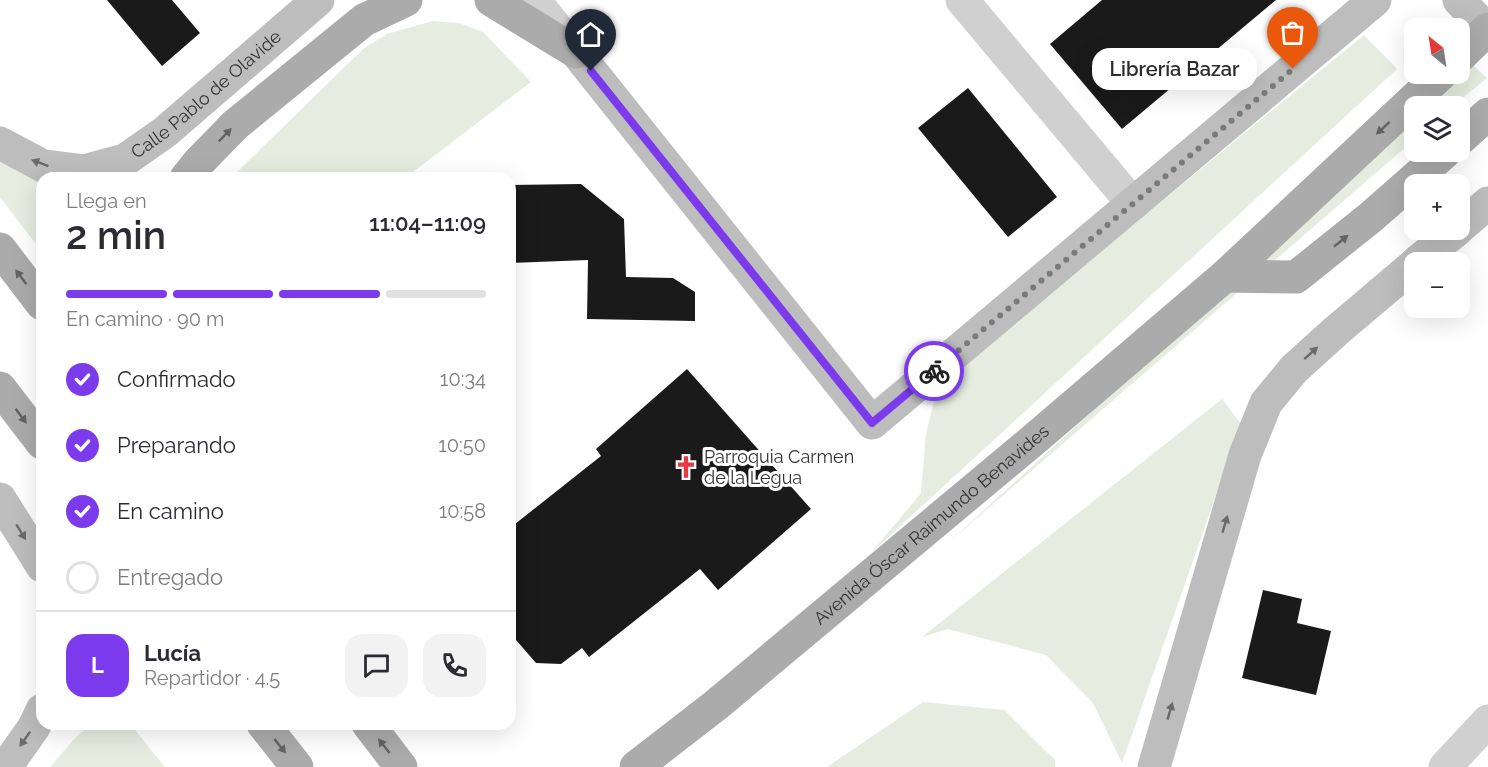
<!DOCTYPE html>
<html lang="es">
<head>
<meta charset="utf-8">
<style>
  :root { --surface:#fff; --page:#f2f2f3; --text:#2b2b33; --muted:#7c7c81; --line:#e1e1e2; --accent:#7c3aed }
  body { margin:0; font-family:Raleway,sans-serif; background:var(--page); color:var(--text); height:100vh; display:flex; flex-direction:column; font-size:22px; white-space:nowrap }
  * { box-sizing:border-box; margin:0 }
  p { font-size:20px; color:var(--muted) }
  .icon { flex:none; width:33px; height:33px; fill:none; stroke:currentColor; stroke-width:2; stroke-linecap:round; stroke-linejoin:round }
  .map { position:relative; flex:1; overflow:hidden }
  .details { position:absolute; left:36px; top:172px; width:480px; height:558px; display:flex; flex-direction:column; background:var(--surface); border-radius:18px; box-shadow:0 6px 24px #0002 }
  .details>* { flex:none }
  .needle { width:39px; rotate:330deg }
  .buttons { position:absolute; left:1404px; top:18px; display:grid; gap:12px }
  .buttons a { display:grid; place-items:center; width:66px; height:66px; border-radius:12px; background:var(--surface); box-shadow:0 6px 24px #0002; font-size:30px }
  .pin { position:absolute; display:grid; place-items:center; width:51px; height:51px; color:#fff; margin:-62px -26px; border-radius:50% 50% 50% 0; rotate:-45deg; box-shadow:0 0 6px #0007 }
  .pin .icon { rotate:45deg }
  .courier { position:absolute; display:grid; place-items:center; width:60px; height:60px; margin:-30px; border:4px solid #7c3aed; border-radius:50%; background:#fff; color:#222; box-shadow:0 2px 8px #0007 }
  .bubble { position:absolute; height:42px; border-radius:18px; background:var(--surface); box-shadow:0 6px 24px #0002; font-size:20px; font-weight:600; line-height:42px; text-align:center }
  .summary em { font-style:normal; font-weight:600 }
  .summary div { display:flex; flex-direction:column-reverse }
  .summary { display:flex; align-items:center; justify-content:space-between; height:102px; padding:0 30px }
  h1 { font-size:39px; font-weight:600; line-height:45px }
  .bar { display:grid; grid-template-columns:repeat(4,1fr); gap:9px 6px; align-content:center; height:72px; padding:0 30px }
  .bar i { height:8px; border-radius:4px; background:var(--line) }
  .bar .selected { background:var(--accent) }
  .bar p { grid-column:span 4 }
  .line { display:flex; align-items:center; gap:15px; padding:0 30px; border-top:2px solid var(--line) }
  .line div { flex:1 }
  .round { display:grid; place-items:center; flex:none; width:63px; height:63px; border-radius:18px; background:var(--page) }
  ol { padding:0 30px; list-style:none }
  li { display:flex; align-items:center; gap:18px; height:66px }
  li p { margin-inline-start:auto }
  li .icon { padding:6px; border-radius:50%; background:var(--accent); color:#fff; stroke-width:4 }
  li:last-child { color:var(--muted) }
  li i { width:33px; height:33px; border:3px solid var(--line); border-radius:50% }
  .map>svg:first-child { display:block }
  .green { fill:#e6ecdf }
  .building { fill:#1a1a1a }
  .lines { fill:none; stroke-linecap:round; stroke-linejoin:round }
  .street { stroke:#d0d0d0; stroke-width:33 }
  .secondary { stroke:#bdbdbd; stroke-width:33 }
  .primary { stroke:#ababab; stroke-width:33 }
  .oneway { fill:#636363 }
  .oneway2 { fill:#6a6a6a }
  .done { stroke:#7a7a7a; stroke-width:6; stroke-dasharray:0 10.8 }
  .route { stroke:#7c3aed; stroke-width:8 }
  .labels { text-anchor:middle; stroke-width:6; stroke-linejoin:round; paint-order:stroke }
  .street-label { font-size:18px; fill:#333; stroke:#fff }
  .poi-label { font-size:18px; fill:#333; stroke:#fff; text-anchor:start }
</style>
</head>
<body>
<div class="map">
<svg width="1488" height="767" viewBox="0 0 1488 767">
  <rect width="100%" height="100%" fill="#fff"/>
  <path class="green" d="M433 21 459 23 483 32 531 82 405 178H231L363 49 387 34Z
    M1364 35 1397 69 871 553 921 493 926 434 938 385Z
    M1472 64 1487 78 1453 106H1426Z
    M1414 117V140L947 544Z
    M0 144 42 178V252L0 197Z
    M1222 399 1241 424 1122 763 1093 703 1046 655 948 629 922 637Z
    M923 702 1004 710 1055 760V767H827Z
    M92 724 131 725 165 767H50L77 736Z"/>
  <path class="building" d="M107 0H172L200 33 162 66Z
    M1102 0H1276L1122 129 1050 44Z
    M968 88 1057 197 1008 237 918 128Z
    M581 184 624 219 626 277 673 278 695 292V321L587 319 588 260 510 263V185Z
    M687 369 811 509 718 590 700 569 589 657 582 648 561 664 536 663 510 633V528L601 456 596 449Z
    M1263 590 1302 599 1297 623 1331 631 1316 695 1242 678Z"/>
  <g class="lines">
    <path class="street" d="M534 0 572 47
      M962 0 1133 204
      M1445 767 1488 721"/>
    <g class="secondary">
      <path d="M1459 0 1488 31"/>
      <path d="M576 52 872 423 1375 0"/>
      <path id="s1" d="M0 143 43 166 84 171 125 160 165 132 318 0"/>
      <path d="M1460 227 1488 203"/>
      <path d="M1417 262 1457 230"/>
      <path d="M0 499 42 566"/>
      <path d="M6 767 34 727 42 710"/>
      <path d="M1154 767 1245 455 1266 403 1294 369 1336 331 1414 265"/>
    </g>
    <g class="primary">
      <path d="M491 0 576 52"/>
      <path d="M1460 56 1488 29"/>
      <path d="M1460 139 1488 114"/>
      <path d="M186 178 198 163 235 125 364 20 406 0"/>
      <path d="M0 249 42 304"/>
      <path d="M1225 276 1296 277 1371 217 1445 152"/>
      <path d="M0 388 42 443"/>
      <path d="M263 724 297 767"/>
      <path d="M368 724 401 767"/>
      <path id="s2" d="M636 767 716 705 1038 436 1225 276 1441 74"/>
    </g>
  </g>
  <defs><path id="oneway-solid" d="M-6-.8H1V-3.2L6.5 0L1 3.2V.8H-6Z" transform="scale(1.5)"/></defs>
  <g class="oneway">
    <use href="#oneway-solid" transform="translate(1383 128) rotate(137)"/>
    <use href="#oneway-solid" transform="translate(225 135) rotate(-46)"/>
    <use href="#oneway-solid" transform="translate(1341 241) rotate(-39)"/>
    <use href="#oneway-solid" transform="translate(21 277) rotate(-127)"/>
    <use href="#oneway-solid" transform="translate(21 416) rotate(53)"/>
    <use href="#oneway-solid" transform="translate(280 746) rotate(51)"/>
    <use href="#oneway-solid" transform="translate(384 746) rotate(-128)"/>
  </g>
  <g class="oneway2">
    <use href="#oneway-solid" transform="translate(40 163) rotate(-159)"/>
    <use href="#oneway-solid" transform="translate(1311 353) rotate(-42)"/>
    <use href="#oneway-solid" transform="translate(1225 524) rotate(-74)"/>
    <use href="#oneway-solid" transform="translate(21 532) rotate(59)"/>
    <use href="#oneway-solid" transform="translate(1170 711) rotate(-74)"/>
    <use href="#oneway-solid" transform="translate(25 739) rotate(125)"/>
  </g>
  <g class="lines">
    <path class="done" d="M934 371 1293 69"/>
    <path class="route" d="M591 71 872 423 934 371"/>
  </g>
  <defs>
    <g id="church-bare" transform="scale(1.8)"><path d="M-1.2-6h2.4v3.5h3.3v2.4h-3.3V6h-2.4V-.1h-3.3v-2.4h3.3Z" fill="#e63946" stroke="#fff" stroke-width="2.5" paint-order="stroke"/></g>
  </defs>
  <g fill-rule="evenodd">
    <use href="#church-bare" x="686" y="467"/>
  </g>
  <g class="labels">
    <g class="street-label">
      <text dy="6" stroke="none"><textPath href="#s1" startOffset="237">Calle Pablo de Olavide</textPath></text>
      <text dy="6" stroke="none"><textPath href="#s2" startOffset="382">Avenida Óscar Raimundo Benavides</textPath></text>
    </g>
    <g class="poi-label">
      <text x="704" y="463">Parroquia Carmen<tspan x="704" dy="21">de la Legua</tspan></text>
    </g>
  </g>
</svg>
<div class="buttons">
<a><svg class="needle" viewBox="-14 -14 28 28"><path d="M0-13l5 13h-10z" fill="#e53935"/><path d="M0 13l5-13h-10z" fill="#7c7c81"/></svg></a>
<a><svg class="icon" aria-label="layers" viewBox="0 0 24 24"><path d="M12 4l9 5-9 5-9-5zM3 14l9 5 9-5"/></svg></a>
<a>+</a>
<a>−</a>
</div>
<div class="pin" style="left:1293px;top:69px;background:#ea580c"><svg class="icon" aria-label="bag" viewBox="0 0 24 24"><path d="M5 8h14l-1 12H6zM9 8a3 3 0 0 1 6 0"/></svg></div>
<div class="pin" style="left:591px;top:71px;background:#1f2937"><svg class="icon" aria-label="home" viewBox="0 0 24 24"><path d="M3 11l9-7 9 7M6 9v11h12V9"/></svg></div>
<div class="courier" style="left:934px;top:371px"><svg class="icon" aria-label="bike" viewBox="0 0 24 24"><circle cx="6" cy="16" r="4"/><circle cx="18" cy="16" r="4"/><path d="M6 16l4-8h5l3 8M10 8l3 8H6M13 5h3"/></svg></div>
<div class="bubble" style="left:1092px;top:48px;width:165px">Librería Bazar</div>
<section class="details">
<div class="summary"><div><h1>2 min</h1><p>Llega en</p></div><em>11:04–11:09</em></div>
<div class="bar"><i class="selected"></i><i class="selected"></i><i class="selected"></i><i></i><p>En camino · 90 m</p></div>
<ol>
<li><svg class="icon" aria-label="check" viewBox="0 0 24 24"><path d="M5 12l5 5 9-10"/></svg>Confirmado<p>10:34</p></li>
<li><svg class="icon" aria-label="check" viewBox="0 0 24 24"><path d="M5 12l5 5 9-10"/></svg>Preparando<p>10:50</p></li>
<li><svg class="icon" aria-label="check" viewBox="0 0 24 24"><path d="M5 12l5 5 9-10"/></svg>En camino<p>10:58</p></li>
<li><i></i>Entregado</li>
</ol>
<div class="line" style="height:108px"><b class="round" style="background:var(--accent);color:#fff">L</b><div><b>Lucía</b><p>Repartidor · 4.5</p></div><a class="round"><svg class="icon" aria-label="chat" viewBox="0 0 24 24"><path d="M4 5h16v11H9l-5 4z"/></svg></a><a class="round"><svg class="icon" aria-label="phone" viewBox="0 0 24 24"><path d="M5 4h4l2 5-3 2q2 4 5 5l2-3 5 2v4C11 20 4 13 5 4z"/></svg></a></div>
</section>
</div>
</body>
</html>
